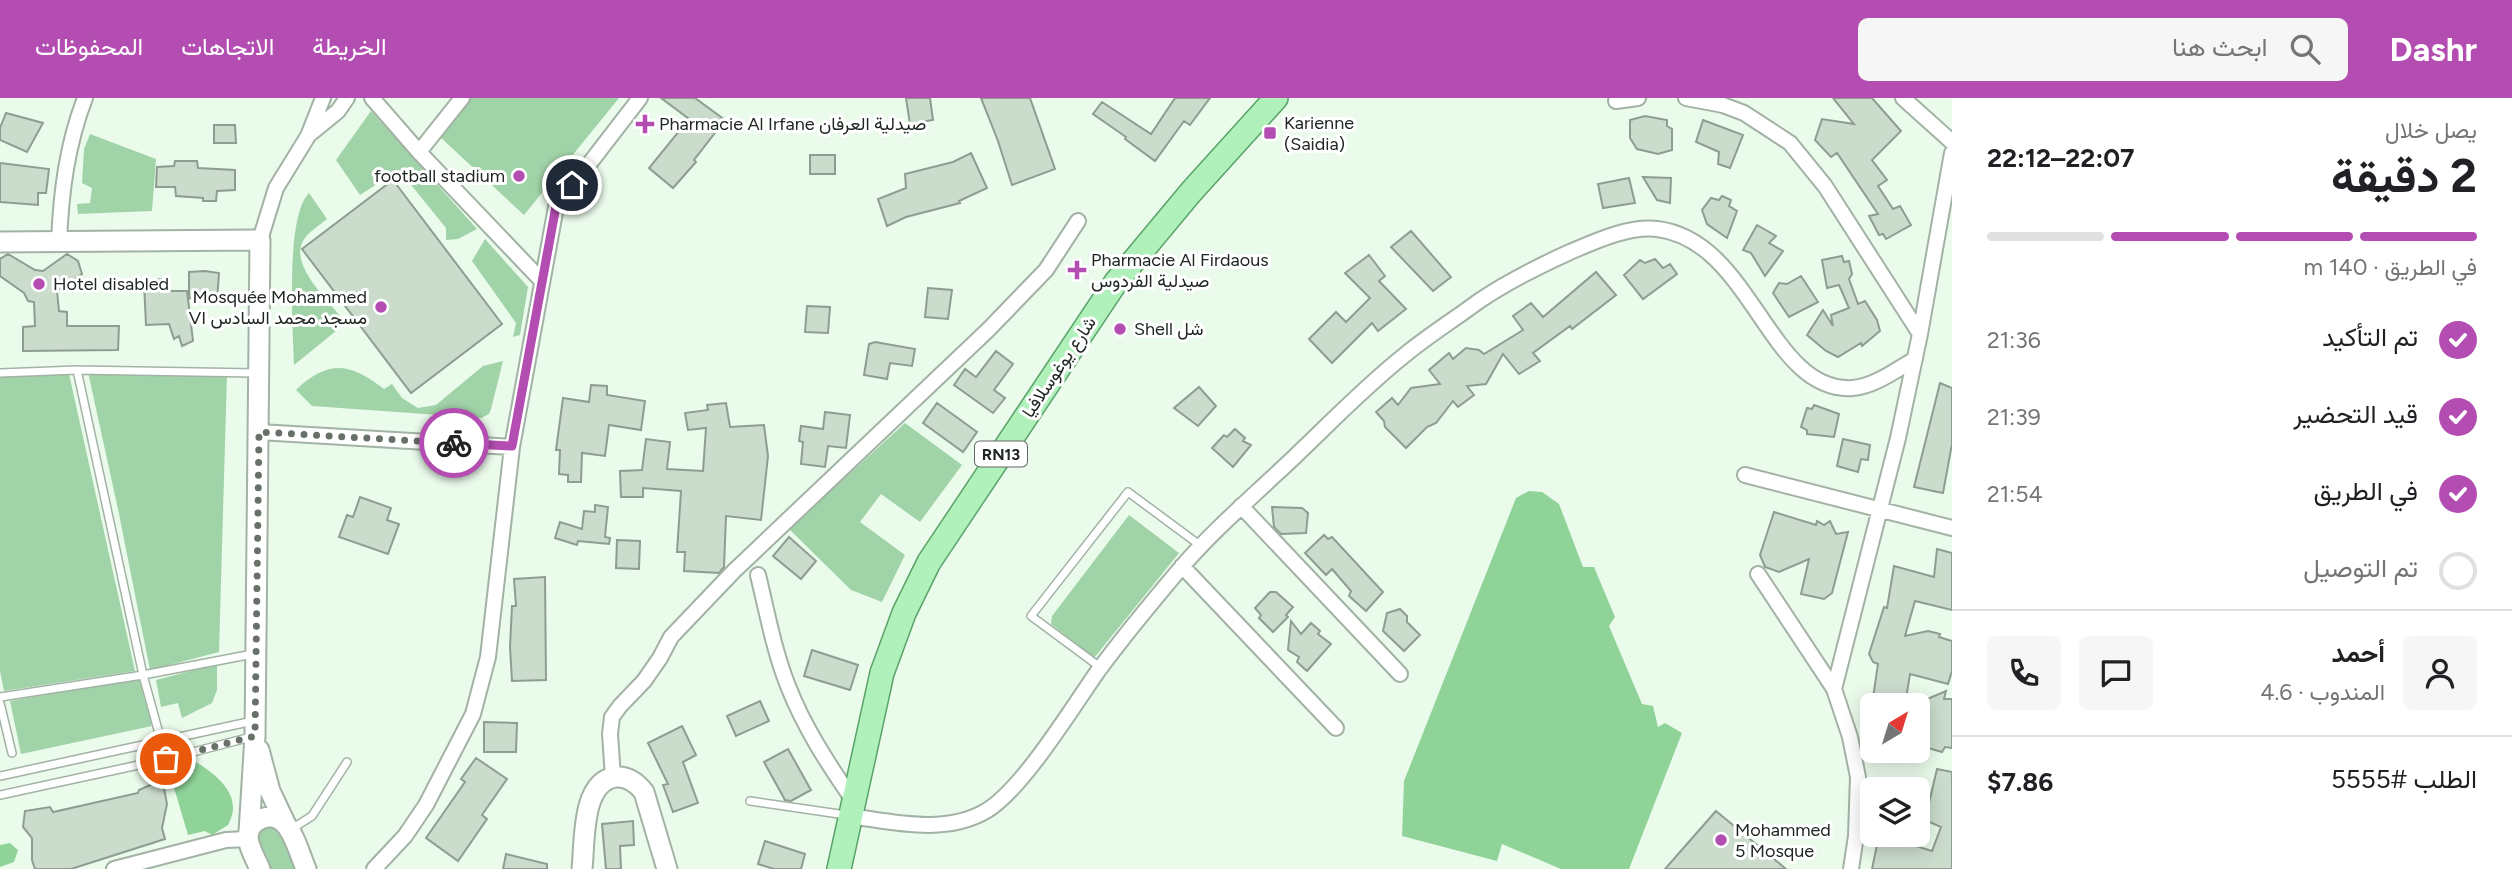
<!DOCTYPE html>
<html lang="ar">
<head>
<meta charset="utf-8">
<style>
  :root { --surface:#fff; --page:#f6f6f6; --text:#202124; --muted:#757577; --line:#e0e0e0; --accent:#b34db1 }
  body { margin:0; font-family:Figtree,Vazirmatn,sans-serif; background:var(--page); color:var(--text); direction:rtl; height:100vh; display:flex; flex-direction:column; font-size:26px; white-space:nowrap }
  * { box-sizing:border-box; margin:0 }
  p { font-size:23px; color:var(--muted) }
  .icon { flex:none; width:38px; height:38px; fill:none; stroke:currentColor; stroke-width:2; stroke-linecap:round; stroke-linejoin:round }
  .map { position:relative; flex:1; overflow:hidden; direction:ltr }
  .drawer { display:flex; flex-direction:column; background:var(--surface); width:560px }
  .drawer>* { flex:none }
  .needle { width:46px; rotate:38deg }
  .tools { position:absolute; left:1860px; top:595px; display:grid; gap:14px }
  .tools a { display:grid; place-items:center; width:70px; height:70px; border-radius:10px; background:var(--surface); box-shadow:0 4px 18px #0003; font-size:35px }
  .pin { position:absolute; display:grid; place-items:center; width:60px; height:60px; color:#fff; margin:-30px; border:4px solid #fff; border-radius:50%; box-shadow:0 2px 7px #0007 }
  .courier { position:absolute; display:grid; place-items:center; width:70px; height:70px; margin:-35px; border:5px solid #b34db1; border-radius:50%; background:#fff; color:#222; box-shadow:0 2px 9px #0007 }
  .head em { font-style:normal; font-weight:700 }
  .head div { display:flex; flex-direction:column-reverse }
  .head { display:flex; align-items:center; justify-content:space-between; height:119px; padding:0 35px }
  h1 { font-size:46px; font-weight:700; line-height:52px }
  .bar { display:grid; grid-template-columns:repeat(4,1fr); gap:10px 7px; align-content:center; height:84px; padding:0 35px }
  .bar i { height:9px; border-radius:5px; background:var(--line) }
  .bar .on { background:var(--accent) }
  .bar p { grid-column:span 4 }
  .line { display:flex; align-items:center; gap:18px; padding:0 35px; border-top:2px solid var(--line) }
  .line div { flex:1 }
  .round { display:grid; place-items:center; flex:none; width:74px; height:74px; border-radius:10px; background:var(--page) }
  ol { padding:0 35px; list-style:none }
  li { display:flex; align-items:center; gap:21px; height:77px }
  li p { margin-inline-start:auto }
  li .icon { padding:7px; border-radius:50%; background:var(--accent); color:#fff; stroke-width:4 }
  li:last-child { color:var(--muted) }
  li i { width:38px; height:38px; border:4px solid var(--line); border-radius:50% }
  header { display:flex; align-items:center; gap:42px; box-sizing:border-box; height:98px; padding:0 35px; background:var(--accent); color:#fff }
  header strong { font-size:33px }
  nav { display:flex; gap:38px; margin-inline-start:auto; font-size:24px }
  .search { width:490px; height:63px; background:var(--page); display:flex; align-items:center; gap:18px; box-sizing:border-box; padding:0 24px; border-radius:10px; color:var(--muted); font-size:26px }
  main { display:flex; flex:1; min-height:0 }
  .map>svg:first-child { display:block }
  .green { fill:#a1d3a8 }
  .forest { fill:#8fd399 }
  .building { fill:#cbdccd; stroke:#8d9d8f; stroke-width:2 }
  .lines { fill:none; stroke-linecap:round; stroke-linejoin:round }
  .lane-casing { stroke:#a2b2a4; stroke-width:10 }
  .street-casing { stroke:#a2b2a4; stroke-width:18 }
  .secondary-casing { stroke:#a2b2a4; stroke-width:23 }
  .primary-casing { stroke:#5aa368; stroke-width:26 }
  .lane { stroke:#fff; stroke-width:7 }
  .street { stroke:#fff; stroke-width:14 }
  .secondary { stroke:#fff; stroke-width:19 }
  .primary { stroke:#aff0bb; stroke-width:23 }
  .done { stroke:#677168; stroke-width:7; stroke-dasharray:0 12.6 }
  .route { stroke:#b34db1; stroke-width:9 }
  .poi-dot { fill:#b34db1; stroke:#fff; stroke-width:2.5 }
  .labels { text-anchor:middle; stroke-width:6; stroke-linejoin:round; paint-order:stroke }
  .shield { fill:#fff; stroke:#636864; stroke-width:2 }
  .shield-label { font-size:16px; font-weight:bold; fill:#202721 }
  .poi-label { font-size:18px; fill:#202721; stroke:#fff; text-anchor:start }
  .street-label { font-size:18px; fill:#202721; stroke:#fff }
</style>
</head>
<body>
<header>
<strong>Dashr</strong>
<div class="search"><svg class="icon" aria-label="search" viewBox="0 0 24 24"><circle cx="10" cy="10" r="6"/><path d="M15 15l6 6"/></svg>ابحث هنا</div>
<nav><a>الخريطة</a><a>الاتجاهات</a><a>المحفوظات</a></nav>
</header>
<main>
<section class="drawer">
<div class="head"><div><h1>2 دقيقة</h1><p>يصل خلال</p></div><em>22:07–22:12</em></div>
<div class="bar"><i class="on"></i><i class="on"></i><i class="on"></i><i></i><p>في الطريق · 140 m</p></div>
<ol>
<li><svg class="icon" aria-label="check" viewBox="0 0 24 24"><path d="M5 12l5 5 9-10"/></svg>تم التأكيد<p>21:36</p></li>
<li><svg class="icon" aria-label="check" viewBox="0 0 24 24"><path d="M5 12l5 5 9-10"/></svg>قيد التحضير<p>21:39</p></li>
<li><svg class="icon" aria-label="check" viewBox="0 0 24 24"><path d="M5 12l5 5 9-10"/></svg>في الطريق<p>21:54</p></li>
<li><i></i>تم التوصيل</li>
</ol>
<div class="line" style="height:126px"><a class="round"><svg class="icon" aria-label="person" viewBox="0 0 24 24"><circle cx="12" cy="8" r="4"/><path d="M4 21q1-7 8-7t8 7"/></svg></a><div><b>أحمد</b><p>المندوب · 4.6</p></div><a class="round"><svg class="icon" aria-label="chat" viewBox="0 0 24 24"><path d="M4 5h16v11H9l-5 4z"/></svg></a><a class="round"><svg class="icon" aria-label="phone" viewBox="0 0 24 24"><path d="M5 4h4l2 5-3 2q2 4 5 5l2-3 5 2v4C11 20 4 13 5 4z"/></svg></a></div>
<div class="line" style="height:91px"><div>الطلب #5555</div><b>$7.86</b></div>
</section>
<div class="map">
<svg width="1952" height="771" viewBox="0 0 1952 771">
  <rect width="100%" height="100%" fill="#eafbeb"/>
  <path class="green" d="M469 0H619L524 117 439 38Z
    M371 13 477 131 458 141 446 142V130L399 72 360 97 336 62Z
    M90 36 156 61 152 113 78 116 77 106 90 105 92 90 82 85 84 51Z
    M309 95 327 121C320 127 307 135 303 143 290 167 326 200 340 218L336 233 294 267C293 231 285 119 309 95Z
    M485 141 528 189 520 237 513 239 516 225 472 163Z
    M503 263 491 311 489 316 481 320 312 308 296 292C329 261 350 265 384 291L392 286 402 300 418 310 436 307 483 268Z
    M88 274 227 276 219 554 150 572 119 416Z
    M69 276 135 573 4 593 0 573V279Z
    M905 325 962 367 920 424 881 396 860 424 905 457 882 504 851 492 789 431Z
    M1129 417 1179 455 1094 560 1051 526 1052 518Z
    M217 566V592L212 605 182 620 178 605 161 609 156 582Z
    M139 580 152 628 21 656 10 603Z
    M271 729 280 735 296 771H271L258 741 261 732Z"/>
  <path class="forest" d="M1529 393 1542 394 1559 406 1583 469H1594L1615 519 1609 528 1642 606 1653 608 1658 629 1665 625 1682 635 1629 771H1561L1502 746 1497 763 1402 738 1404 683 1516 400Z
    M191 661C208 671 234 688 233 711 233 716 230 723 228 727L212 737 205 733 188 737 172 683 175 664Z
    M10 745 18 752 14 764 0 769V747Z"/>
  <path class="building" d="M661 0H695L725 22 694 62 696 64 673 90 649 70 689 21Z
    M906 0H930L933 22 910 26Z
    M981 0H1030L1055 71 1012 87 998 43Z
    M1175 0H1210L1190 27 1184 23 1155 63 1125 41 1126 39 1093 16 1102 4 1151 36Z
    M1833 0H1872L1901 33 1872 62 1887 82 1878 88 1893 111 1900 108 1911 127 1886 141 1883 136 1879 137 1869 118 1878 116 1837 55 1831 59 1815 42 1822 21 1854 26Z
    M6 15 43 25 27 54 0 42V30Z
    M1645 18 1667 22V28L1672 31V52L1658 56 1637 51 1630 40V22Z
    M1703 22 1743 37 1730 70 1718 66 1719 54 1696 44Z
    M214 27H235L236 45H214Z
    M971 55 987 90 959 103 960 105 906 119 887 128 878 101 906 90 905 76 953 64Z
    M810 57H835V76H810Z
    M175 63H197L198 70 235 72V92L217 93 216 103H203V100L176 98 175 89H156L157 69 174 68Z
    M0 65 49 71 46 95H38V107L0 104Z
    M1643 79 1671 80 1670 105 1657 102Z
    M1629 80 1635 105 1603 110 1598 86Z
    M393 82 502 226 411 295 302 151Z
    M1722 98 1731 102 1729 108 1737 113 1727 140 1707 126 1702 112 1711 100 1719 102Z
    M1757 127 1776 138 1769 145 1783 153 1765 178 1751 155 1743 152Z
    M1411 133 1451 179 1433 193 1391 149Z
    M8 156 35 172 43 173 67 156 78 163 82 176 57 193 59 213 67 214V228H119L118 252 23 253V229L35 228 34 204 28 203 24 195 0 178V161Z
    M1369 157 1385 178 1379 183 1406 211 1378 233 1372 225 1332 265 1309 241 1336 214 1346 224 1370 200 1345 175Z
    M1842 158 1844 164 1849 163 1852 176 1849 181 1858 206 1865 203 1877 222 1880 233 1862 248 1861 245 1838 259 1826 253 1807 237 1823 212 1833 228 1831 217 1849 210 1839 187 1827 190 1822 162Z
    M1655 161 1663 170 1670 166 1677 176 1643 201 1624 177 1640 162 1645 165Z
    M205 173 219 175 217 203 189 200V174Z
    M1596 174 1616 197 1572 231 1570 228 1533 255 1540 263 1519 276 1503 256 1486 286 1467 288 1474 297 1458 309 1453 303 1436 325 1427 329 1406 350 1385 329 1384 323 1376 314 1392 300 1398 307 1411 290 1440 286 1429 272 1449 255 1453 261 1466 250 1479 252 1484 256 1523 232 1513 218 1531 205 1543 219Z
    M1801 178 1818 204 1789 219 1773 195 1779 185 1787 186Z
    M161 181 162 193H187L193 243 182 248 179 238 174 241 169 226 146 227 144 185Z
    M928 190 952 192 948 221 925 219Z
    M807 208 830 209 828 235 805 234Z
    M875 244 915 251 912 268 890 265 887 281 864 277 869 246Z
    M996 253 1013 266 994 292 1005 300 993 315 954 287 965 271 976 279Z
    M1940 285 1952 290V346L1943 395 1914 389Z
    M591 287 607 288V297L645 303 641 332 609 327 605 358 582 355 581 384H568V377L559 376 560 352H556L563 300 589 304Z
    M1199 289 1216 308 1198 328 1174 310Z
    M726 305 730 329 764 327 768 358 761 422 726 418 724 469 719 475 684 473 685 454H677L681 393 643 390V399H621L620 373 642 372 646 341 670 344 667 371 703 373 706 330 688 332 685 315 708 312 707 307Z
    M937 305 977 334 963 354 923 325Z
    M1814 307 1839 316 1834 339 1807 336V332L1801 329 1807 310 1812 311Z
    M825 314 850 317 846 350 828 348 825 369 801 366 803 344 799 343 801 328 823 331Z
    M1235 331 1245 340 1243 343 1251 347 1233 369 1212 350 1224 337 1227 339Z
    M1843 341 1870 347 1868 362 1861 361 1858 374 1837 368Z
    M360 399 391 410 387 422 399 426 388 456 339 439 347 417 353 419Z
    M595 407 608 409 605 439 610 440 609 446 578 443 577 447 555 440 560 424 582 431 584 413 595 414Z
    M1272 409 1302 410 1308 415 1306 435 1281 436 1274 429Z
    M1774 414 1816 427 1817 423 1824 427 1830 423 1836 436 1848 434 1832 495 1824 501 1801 496 1809 461 1779 474 1765 469 1760 457Z
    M1324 437 1328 441 1332 439 1383 494 1366 513 1349 498 1351 493 1332 471 1326 477 1305 455Z
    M789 439 816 463 801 481 773 458Z
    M617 442 640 443 639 471 616 470Z
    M1937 451 1952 455V512L1915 503 1905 538 1928 533 1940 536 1939 539 1952 543V573L1948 586 1910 576 1905 607H1872L1878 566 1873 564 1869 556 1884 509 1887 510 1894 468 1934 479Z
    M545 479 546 582 512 583 510 549 512 508H516L514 481Z
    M1270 494H1276L1293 509 1286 517 1288 519 1273 534 1259 520 1261 517 1255 510Z
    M1400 511 1407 518V524L1420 537 1404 553 1383 533 1387 515Z
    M1291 523 1301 536 1311 525 1320 533 1318 536 1331 546 1307 573 1297 564 1299 559 1288 552Z
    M812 552 858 567 850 592 804 578Z
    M1946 593 1944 601H1952V650L1945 649 1942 654 1918 647V635L1925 602Z
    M760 603 769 623 736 638 727 618Z
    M484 624 517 625 516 654H484Z
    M682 628 696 657 683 664 698 705 673 714 663 687 668 686 648 645Z
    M788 651 811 692 791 703 785 702 764 664Z
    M476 660 507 681 482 717 487 721 458 763 426 740 465 684 461 681Z
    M1937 671 1952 674V771H1872L1879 737H1907L1906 745 1932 753 1941 729 1925 722Z
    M159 683 164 690 167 706 162 730 165 741 71 771H35L32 762V740L23 729 25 713 50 709 53 714 138 695 139 692Z
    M1716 713 1786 771H1665Z
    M633 723 634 747 620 748 621 771H606L602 726Z
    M765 743 805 756 801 771H774L758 766Z
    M506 756 547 766V771H503Z"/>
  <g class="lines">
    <g class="lane-casing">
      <path id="lane" d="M77 272 259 275
        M0 275 77 272 143 577 0 599
        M1100 569 1031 518 1128 394 1201 448
        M0 605 12 655
        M166 661 143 577 253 556
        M0 678 253 623
        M0 697 166 661 251 639
        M750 703 846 717
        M290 732 312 718 347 664"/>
    </g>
    <g class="street-casing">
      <path id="street" d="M372 0 419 54 541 182
        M1686 0 1723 7 1744 15 1790 45 1825 88 1920 236
        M1903 0 1952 44
        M1616 3 1638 0
        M311 35 338 13 347 0
        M419 54 462 0
        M260 142 276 90 308 38 323 0
        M59 144C61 94 67 47 85 0
        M259 334 512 349
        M1745 377 1952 430
        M1241 408 1400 576
        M1182 468 1336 630
        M1758 476 1834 591
        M758 477C767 514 774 553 788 588 804 629 828 666 853 702
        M613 679 610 636 612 619 620 608 644 583 660 560 671 539 734 473 988 232 1046 172 1078 123
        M850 718C894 724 945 737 986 713 1022 692 1072 610 1098 573 1124 538 1152 504 1180 471 1209 437 1242 408 1274 378 1318 338 1359 293 1406 256 1429 237 1455 221 1479 203 1507 184 1539 168 1570 154 1596 143 1628 128 1657 131 1752 142 1769 296 1853 290 1875 288 1896 272 1915 261
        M114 771 226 742 248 741
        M374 771 405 738 426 707 473 616 488 559 512 349 556 109 640 0
        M1851 771 1856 738 1858 679 1850 639 1834 591 1898 340 1920 236 1952 55"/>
    </g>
    <g class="secondary-casing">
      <path id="secondary" d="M0 144 260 142 255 638 249 734
        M259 652 270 693 286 727
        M260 771C256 762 249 750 248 740 248 721 272 712 285 726 295 737 300 757 306 771
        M582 771C585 744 581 683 616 679 628 678 637 685 644 694L667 771"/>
    </g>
    <g class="primary-casing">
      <path id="primary" d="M839 771 882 575 904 515 929 464 1116 184 1191 94 1276 0"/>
    </g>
    <use href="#lane" class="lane"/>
    <use href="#street" class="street"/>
    <use href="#secondary" class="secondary"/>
    <use href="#primary" class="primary"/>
  </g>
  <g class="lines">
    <path class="done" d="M166 661 255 638 259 334 454 345"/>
    <path class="route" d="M454 345 512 348 556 108 572 87"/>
  </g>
  <g class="poi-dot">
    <path d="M641.5 15.5h7v7h7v7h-7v7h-7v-7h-7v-7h7z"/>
    <rect x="1263" y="28" width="14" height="14" rx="3.5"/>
    <circle cx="519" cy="78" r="7"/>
    <path d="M1073.5 161.5h7v7h7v7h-7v7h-7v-7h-7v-7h7z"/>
    <circle cx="39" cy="186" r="7"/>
    <circle cx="381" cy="209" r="7"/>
    <circle cx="1120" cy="231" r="7"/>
    <circle cx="1721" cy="742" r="7"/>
  </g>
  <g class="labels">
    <rect class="shield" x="975" y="343.5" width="52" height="25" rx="5"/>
    <g class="shield-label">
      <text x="1001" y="362">RN13</text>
    </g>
    <g class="poi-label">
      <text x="1284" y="31">Karienne<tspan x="1284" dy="21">(Saidia)</tspan></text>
      <text x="659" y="32">Pharmacie Al Irfane صيدلية العرفان</text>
      <text x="505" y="84" text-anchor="end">football stadium</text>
      <text x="1091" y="168">Pharmacie Al Firdaous<tspan x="1091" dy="21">صيدلية الفردوس</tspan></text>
      <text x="53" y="192">Hotel disabled</text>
      <text x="367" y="205" text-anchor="end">Mosquée Mohammed<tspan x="367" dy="21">VI مسجد محمد السادس</tspan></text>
      <text x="1134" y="237">Shell شل</text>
      <text x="1735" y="738">Mohammed<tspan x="1735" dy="21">5 Mosque</tspan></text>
    </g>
    <g class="street-label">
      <text transform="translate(1059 269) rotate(-56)" y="6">شارع يوغوسلافيا</text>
    </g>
  </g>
</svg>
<div class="tools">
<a><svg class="needle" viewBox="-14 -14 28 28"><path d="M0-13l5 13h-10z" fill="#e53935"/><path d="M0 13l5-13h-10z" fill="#757577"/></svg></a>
<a><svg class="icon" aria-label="layers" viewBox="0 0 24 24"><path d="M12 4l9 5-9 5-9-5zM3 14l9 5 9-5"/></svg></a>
</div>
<div class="pin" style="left:166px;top:661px;background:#ea580c"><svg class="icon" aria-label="bag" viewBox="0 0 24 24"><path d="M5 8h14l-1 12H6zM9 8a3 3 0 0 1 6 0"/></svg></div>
<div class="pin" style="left:572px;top:87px;background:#1f2937"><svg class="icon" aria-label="home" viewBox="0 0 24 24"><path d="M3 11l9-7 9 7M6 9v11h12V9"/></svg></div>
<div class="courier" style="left:454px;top:345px"><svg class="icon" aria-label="bike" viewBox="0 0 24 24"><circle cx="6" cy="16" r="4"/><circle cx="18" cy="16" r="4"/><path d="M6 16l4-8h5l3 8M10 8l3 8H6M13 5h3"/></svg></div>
</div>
</main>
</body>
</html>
